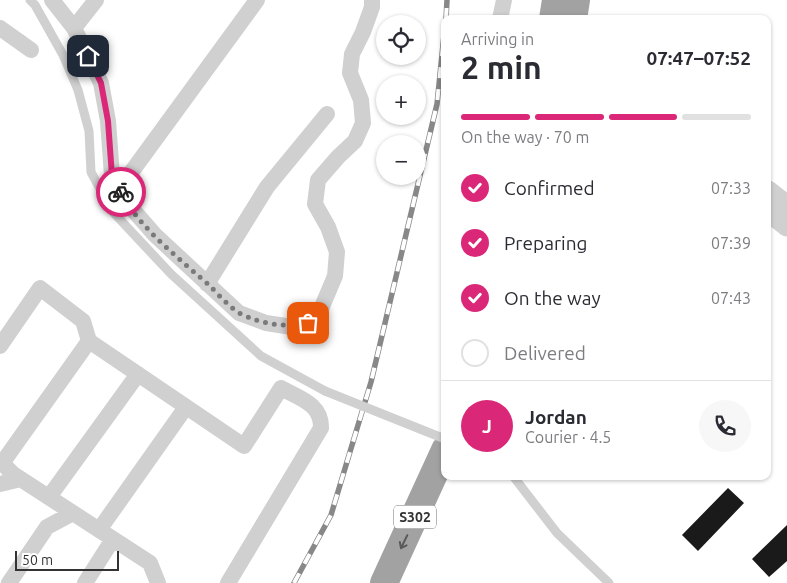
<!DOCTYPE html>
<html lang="en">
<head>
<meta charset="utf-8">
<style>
  :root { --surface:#fff; --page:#f7f7f7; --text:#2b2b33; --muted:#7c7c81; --line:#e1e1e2; --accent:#db2777 }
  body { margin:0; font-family:Ubuntu,sans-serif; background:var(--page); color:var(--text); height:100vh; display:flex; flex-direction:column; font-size:19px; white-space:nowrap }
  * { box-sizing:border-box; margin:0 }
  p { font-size:16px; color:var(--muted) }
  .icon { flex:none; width:28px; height:28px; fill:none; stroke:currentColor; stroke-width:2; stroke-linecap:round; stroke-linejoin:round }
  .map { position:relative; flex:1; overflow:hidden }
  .side { position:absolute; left:441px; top:15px; width:330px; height:465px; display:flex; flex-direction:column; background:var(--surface); border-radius:10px; box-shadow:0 1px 4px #0004 }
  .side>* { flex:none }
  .tools { position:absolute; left:376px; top:15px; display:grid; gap:10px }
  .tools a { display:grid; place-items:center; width:50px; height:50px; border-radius:50%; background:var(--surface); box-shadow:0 1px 4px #0004; font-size:25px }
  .scale { position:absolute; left:15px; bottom:12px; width:104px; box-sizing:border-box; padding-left:5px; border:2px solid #333; border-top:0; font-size:14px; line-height:18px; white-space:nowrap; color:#333; -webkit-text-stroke:4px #fff; paint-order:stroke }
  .pin { position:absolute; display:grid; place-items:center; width:42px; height:42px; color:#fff; margin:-21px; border-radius:10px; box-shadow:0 2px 8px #0006 }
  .courier { position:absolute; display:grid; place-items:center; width:50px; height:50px; margin:-25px; border:4px solid #db2777; border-radius:50%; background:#fff; color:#222; box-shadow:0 1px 6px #0007 }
  .summary em { font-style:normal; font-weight:600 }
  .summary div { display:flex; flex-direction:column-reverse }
  .summary { display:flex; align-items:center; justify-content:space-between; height:85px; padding:0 20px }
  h1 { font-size:32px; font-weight:600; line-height:38px }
  .bar { display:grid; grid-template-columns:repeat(4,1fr); gap:8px 5px; align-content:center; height:60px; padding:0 20px }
  .bar i { height:6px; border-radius:4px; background:var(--line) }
  .bar .selected { background:var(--accent) }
  .bar p { grid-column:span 4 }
  .line { display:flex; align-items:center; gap:12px; padding:0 20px; border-top:1px solid var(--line) }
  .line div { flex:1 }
  .round { display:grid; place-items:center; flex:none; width:52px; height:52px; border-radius:26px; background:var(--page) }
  ol { padding:0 20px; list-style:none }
  li { display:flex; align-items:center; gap:15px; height:55px }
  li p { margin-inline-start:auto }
  li .icon { padding:5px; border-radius:50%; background:var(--accent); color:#fff; stroke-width:4 }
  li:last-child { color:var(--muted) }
  li i { width:28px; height:28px; border:2px solid var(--line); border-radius:50% }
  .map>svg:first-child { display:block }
  .building { fill:#1a1a1a }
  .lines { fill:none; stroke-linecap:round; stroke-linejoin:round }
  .service { stroke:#d0d0d0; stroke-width:9 }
  .minor { stroke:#d0d0d0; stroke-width:16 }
  .tertiary { stroke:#d0d0d0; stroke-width:21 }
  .trunk { stroke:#a2a2a2; stroke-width:28 }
  .rail-casing { stroke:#888; stroke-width:5.5 }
  .rail { stroke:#fff; stroke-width:4; stroke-dasharray:11; stroke-linecap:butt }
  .service-bridge { stroke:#d0d0d0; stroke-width:9 }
  .oneway { stroke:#5a5a5a }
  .done { stroke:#7a7a7a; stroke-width:5; stroke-dasharray:0 9 }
  .route { stroke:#db2777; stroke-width:6 }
  .labels { text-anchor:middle; stroke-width:5; stroke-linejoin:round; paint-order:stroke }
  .shield { fill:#fff; stroke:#707070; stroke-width:1 }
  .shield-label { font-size:14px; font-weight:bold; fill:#333 }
</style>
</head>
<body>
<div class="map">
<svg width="787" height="583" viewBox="0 0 787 583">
  <rect width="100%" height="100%" fill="#fff"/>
  <path class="building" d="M728 488 744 503 698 551 682 535Z
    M787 525V561L769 577 752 559Z"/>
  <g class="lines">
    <path class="service" d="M30 0 35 5 63 55 78 90 89 131 91 172 112 211 171 274 261 356 325 391
      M513 476 557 533 609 583"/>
    <path class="minor" d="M52 0 74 28 101 83 108 121 112 176 127 203 155 235 239 313 266 323 292 327 308 323 321 309 335 276 337 252 328 227 315 204 318 180 338 157 355 141 363 123 361 100 350 73 352 54 363 32 372 7V0
      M500 19 504 0
      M0 28 31 50
      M74 28 96 0
      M119 189 257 0
      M207 284 267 187 327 114
      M0 346 40 288 83 321 89 341
      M0 484 21 479
      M49 497 138 374
      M99 530 186 407
      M9 583 47 527 73 513
      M85 583 113 539
      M158 583 150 563 13 474 5 466V459L89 341 244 446 281 388C299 398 322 404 321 428L228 583"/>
    <path class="tertiary" d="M768 191 787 206
      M768 211 787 226"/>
    <path class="trunk" d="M553 19 556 0
      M573 19 576 0
      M384 583 445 450"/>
    <g class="rail-casing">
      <path id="rail" d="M446 19 447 0
        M294 583 331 515 371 382 437 104 445 25"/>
    </g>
    <use href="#rail" class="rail"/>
    <path class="service-bridge" d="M325 391 445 439"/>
  </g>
  <defs><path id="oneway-shaft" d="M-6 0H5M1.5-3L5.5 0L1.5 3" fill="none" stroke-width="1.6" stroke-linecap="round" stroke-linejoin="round" transform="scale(1.25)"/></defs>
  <use class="oneway" href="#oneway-shaft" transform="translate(404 542) rotate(116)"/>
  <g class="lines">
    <path class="done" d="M121 192C139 228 180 259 210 286 219 295 230 308 241 314 263 324 284 328 308 323"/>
    <path class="route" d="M88 56 101 83 108 121 112 176 121 192"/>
  </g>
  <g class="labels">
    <rect class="shield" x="394" y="505.5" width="42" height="23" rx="4"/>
    <g class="shield-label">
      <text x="415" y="522">S302</text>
    </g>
  </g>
</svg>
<div class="tools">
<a><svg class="icon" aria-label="locate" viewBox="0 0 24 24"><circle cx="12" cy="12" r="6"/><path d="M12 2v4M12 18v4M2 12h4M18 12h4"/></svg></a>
<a>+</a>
<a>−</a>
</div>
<div class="scale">50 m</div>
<div class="pin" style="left:308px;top:323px;background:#ea580c"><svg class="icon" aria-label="bag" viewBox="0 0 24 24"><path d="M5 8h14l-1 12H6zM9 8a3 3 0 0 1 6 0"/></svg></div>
<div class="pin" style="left:88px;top:56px;background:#1f2937"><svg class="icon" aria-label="home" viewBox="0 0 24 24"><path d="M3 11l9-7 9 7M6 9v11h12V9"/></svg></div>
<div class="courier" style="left:121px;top:192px"><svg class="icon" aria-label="bike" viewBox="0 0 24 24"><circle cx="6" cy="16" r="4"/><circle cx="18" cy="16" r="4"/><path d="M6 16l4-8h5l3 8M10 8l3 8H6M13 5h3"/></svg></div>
<section class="side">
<div class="summary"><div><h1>2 min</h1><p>Arriving in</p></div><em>07:47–07:52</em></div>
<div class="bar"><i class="selected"></i><i class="selected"></i><i class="selected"></i><i></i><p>On the way · 70 m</p></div>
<ol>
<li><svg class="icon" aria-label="check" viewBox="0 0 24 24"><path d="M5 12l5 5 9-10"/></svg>Confirmed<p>07:33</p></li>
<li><svg class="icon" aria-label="check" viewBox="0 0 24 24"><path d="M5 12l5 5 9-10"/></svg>Preparing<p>07:39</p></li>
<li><svg class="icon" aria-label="check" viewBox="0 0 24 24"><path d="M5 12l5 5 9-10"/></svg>On the way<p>07:43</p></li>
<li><i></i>Delivered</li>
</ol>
<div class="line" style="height:90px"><b class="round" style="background:var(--accent);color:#fff">J</b><div><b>Jordan</b><p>Courier · 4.5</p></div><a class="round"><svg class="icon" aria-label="phone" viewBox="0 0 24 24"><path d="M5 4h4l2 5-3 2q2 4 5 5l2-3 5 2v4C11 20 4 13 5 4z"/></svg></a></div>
</section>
</div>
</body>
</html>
